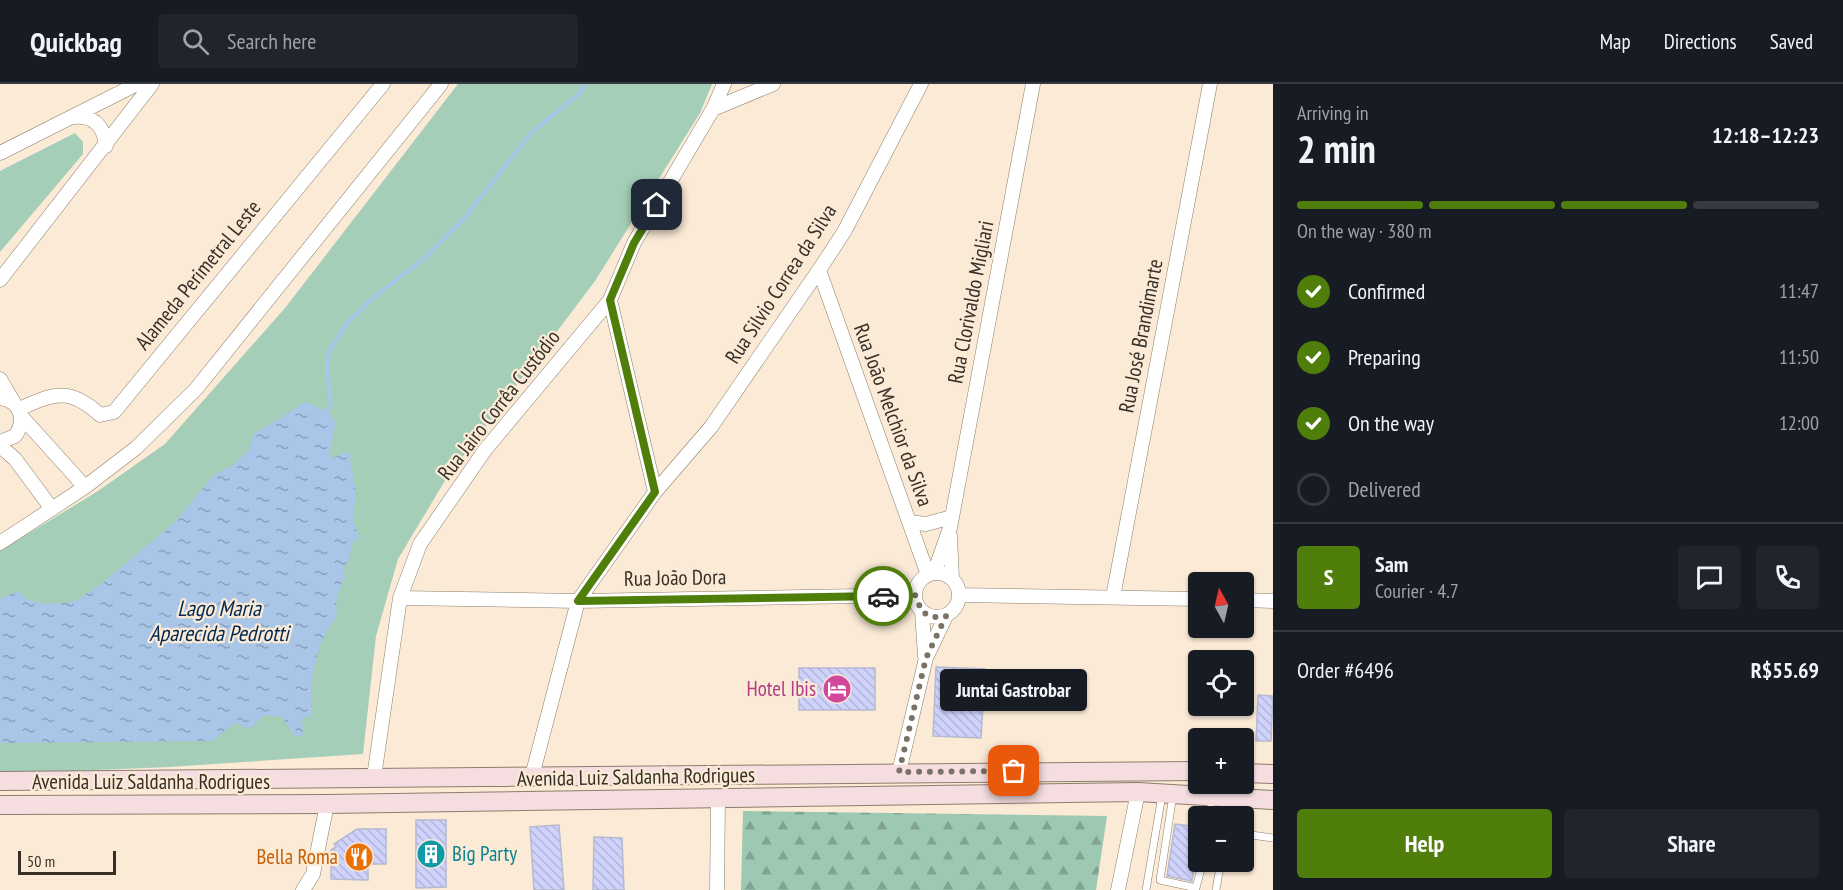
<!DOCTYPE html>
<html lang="en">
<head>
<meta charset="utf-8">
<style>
  :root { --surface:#171b24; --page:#20242c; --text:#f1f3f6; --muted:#9ea1a6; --line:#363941; --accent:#4f7e0b }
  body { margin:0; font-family:"PT Sans Narrow",sans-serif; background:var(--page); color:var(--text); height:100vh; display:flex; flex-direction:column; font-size:22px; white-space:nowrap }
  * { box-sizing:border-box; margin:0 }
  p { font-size:20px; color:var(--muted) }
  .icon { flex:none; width:33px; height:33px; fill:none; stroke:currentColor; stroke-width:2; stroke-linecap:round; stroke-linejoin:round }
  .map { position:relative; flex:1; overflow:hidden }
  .drawer { display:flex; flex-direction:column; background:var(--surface); width:570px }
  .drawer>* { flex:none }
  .needle { width:39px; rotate:352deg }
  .buttons { position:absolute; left:1188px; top:488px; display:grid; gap:12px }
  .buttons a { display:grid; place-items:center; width:66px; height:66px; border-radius:6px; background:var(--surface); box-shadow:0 2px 4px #0004; font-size:30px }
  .scale { position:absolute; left:18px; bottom:15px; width:98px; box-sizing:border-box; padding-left:6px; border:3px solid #363028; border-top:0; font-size:16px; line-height:21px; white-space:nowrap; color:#363028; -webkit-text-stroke:4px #faead6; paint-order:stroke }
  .pin { position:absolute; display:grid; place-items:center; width:51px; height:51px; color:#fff; margin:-26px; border-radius:12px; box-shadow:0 3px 9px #0006 }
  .courier { position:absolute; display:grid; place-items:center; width:60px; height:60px; margin:-30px; border:4px solid #4f7e0b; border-radius:50%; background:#fff; color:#222; box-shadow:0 2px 8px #0007 }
  .bubble { position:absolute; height:42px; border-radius:6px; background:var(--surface); box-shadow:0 2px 4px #0004; font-size:20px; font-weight:700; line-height:42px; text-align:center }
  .head em { font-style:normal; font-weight:700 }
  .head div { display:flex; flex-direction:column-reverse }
  .head { display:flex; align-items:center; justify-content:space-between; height:102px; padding:0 24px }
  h1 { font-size:39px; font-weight:700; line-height:45px }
  .bar { display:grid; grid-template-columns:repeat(4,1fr); gap:9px 6px; align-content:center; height:72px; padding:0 24px }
  .bar i { height:8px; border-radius:4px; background:var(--line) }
  .bar .current { background:var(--accent) }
  .bar p { grid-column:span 4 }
  .line { display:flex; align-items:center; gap:15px; padding:0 24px; border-top:2px solid var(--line) }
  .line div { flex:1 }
  .round { display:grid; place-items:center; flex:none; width:63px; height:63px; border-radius:6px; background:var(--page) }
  ol { padding:0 24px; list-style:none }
  li { display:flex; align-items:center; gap:18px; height:66px }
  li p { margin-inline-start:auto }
  li .icon { padding:6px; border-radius:50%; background:var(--accent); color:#fff; stroke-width:4 }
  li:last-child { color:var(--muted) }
  li i { width:33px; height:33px; border:3px solid var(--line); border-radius:50% }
  .button { display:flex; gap:12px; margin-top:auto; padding:12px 24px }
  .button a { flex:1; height:69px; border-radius:6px; background:var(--accent); color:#fff; font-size:24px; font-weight:700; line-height:69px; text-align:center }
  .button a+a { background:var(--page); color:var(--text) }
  header { display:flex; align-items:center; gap:36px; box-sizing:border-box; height:84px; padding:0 30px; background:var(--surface); border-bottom:2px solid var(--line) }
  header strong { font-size:28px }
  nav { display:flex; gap:33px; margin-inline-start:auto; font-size:21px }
  .search { width:420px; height:54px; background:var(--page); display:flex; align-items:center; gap:15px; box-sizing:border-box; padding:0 21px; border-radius:6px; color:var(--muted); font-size:22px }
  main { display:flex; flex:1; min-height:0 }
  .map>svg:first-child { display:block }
  .forest { fill:url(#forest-firs) }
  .park { fill:#a4ceb8 }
  .water { fill:url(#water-ripples) }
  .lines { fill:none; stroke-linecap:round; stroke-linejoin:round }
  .stream { stroke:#a9c5e7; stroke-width:4 }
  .building { fill:url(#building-back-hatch); stroke:#b6b9cf; stroke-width:1.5 }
  .lane-casing { stroke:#8c7e6c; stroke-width:8 }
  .street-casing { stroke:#8c7e6c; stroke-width:15 }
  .secondary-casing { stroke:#8c7e6c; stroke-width:20 }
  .lane { stroke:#fff; stroke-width:7 }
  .street { stroke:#fff; stroke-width:14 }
  .secondary { stroke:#f5dde0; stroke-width:18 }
  .done { stroke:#7b7165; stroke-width:6; stroke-dasharray:0 10.8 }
  .route { stroke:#4f7e0b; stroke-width:8 }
  .labels { text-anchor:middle; stroke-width:4.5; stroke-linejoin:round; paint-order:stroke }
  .street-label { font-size:21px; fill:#363028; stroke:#faead6 }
  .hotel-label { font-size:21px; fill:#b23c85; stroke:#faead6; text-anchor:end }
  .culture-label { font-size:21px; fill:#0d838f; stroke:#faead6; text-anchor:start }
  .food-label { font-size:21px; fill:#c56008; stroke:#faead6; text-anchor:end }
  .water-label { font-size:22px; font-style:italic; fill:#012953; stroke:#faead6 }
</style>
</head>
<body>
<header>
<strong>Quickbag</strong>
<div class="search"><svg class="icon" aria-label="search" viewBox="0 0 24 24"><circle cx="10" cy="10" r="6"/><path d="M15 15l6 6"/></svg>Search here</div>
<nav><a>Map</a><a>Directions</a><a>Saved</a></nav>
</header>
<main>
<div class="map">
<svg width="1273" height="806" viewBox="0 0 1273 806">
  <defs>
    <pattern id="forest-firs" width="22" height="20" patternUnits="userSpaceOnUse" patternTransform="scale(1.5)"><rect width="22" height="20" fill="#9dc9b2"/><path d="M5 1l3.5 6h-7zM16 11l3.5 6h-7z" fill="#81a491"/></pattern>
    <pattern id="water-ripples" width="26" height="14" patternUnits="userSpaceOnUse" patternTransform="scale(1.5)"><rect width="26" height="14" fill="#a9c5e7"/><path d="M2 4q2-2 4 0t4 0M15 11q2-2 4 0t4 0" fill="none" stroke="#8aa0bb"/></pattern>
    <pattern id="building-back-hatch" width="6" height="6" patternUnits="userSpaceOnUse" patternTransform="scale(1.5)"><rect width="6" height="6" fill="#cfd3fc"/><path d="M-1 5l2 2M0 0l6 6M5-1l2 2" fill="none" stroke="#b2b5d8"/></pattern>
  </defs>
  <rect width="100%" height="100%" fill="#faead6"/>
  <path class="forest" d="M743 727 1107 732 1096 806H741Z"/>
  <path class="park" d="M458 0H712L700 29 595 197 446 395 398 475 376 552 363 670 169 683 0 690V467L98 407 165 360 285 224Z
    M75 49 83 58V70L0 168V87Z"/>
  <path class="water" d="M306 318 322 326 331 323 329 330 336 338 329 370 334 374 343 368 352 371 350 376 356 408 353 436 359 453 357 457 354 455 348 480 343 482 345 493C339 503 334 520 337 532 334 538 329 543 326 548 314 573 308 604 312 631L302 635 303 651 299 653 293 650 282 633 264 631 250 644 242 643 239 639 232 641 212 657 0 659V515L18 507 27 516 44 520 73 518 100 501 173 440 214 391 233 381 249 366 254 350Z"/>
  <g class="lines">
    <path class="stream" d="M331 323 327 282 329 267 347 239 373 214 427 172 467 131 531 49 580 9 586 0"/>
  </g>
  <path class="building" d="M936 583 985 585 981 654 933 652Z
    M799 584H875V626H799Z
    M1258 611 1273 612 1271 657H1256Z
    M416 736H446V803L416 804Z
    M1175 740 1198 743 1192 797 1167 792Z
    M559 741 564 806H534L530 743Z
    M357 745H386V780H368V796L331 795V766L336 763 334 760Z
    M594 753 622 754 624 806H593Z"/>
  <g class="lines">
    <g class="lane-casing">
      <path id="lane" d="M1173 711 1160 796 1196 804 1203 777
        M1210 732 1212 714
        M1244 750 1273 754
        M1146 806 1162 711
        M1216 806 1221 777"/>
    </g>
    <g class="street-casing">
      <path id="street" d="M713 25 773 0
        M73 33C94 31 104 42 106 62
        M0 69 137 0
        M819 186 928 491
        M0 196 152 0
        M610 216 655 408
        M0 295 14 319
        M0 314C20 317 27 335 15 352L0 358
        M19 325C54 309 70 303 100 331L114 328 383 0
        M21 332 85 403
        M0 362 15 375 52 425
        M909 438 926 440 952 433
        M950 452 952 494
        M0 459 85 403 136 364 196 305 441 0
        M915 511a22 22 0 1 1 44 0a22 22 0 1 1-44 0Z
        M934 489 950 444 1033 0
        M960 511 1198 515
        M1113 513 1210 0
        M400 514 578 517 915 511
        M1244 516 1273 517
        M922 528 925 572
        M899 688 926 574 946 532
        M532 692 578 517 655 408 711 343 819 186 844 148 921 0
        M374 693 400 514 420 460 485 366 610 216 634 159 713 25 724 0
        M303 806 313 790 327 720
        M717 806 718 714
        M1118 806 1138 708"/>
    </g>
    <g class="secondary-casing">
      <path id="secondary" d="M1244 689 1273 690
        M0 697 1198 687
        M0 721 327 720 1138 708 1273 716"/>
    </g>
    <use href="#lane" class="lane"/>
    <use href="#street" class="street"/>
    <use href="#secondary" class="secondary"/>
  </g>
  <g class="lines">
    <path class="done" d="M883 512 915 511 922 528 934 533 946 532 926 574 899 688 1014 687"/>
    <path class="route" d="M657 121 634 159 610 216 655 408 578 517 883 512"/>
  </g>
  <defs>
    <g id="hotel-disc" transform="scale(1.5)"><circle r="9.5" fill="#d1479c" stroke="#faead6"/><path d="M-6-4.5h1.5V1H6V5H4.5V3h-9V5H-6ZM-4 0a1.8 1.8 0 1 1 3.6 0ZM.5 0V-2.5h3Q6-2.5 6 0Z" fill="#fff"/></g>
    <g id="building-disc" transform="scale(1.5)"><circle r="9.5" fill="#0f9aa8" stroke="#faead6"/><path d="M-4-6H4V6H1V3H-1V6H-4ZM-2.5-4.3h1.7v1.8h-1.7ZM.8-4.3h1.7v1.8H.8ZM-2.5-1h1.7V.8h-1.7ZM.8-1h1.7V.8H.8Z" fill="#fff"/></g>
    <g id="restaurant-disc" transform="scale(1.5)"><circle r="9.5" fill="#e8710a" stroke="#faead6"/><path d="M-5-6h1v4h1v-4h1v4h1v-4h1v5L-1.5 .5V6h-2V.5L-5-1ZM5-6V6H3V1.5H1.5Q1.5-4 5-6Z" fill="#fff"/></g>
  </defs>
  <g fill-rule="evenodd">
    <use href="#hotel-disc" x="837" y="605"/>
    <use href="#building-disc" x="431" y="770"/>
    <use href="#restaurant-disc" x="359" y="773"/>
  </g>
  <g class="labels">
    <g class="street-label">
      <text transform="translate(198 191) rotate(-51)" y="7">Alameda Perimetral Leste</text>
      <text transform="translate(781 200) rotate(-57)" y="7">Rua Silvio Correa da Silva</text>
      <text transform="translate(971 218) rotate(-79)" y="7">Rua Clorivaldo Migliari</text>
      <text transform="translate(1141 252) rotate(-79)" y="7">Rua José Brandimarte</text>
      <text transform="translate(499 321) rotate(-52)" y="7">Rua Jairo Corrêa Custódio</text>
      <text transform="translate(893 331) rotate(70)" y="7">Rua João Melchior da Silva</text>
      <text transform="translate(675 494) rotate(-1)" y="7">Rua João Dora</text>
      <text transform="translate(636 693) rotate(-1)" y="7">Avenida Luiz Saldanha Rodrigues</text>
      <text x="151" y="705">Avenida Luiz Saldanha Rodrigues</text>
    </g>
    <g class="hotel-label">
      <text x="816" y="612">Hotel Ibis</text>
    </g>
    <g class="culture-label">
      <text x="452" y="777">Big Party</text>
    </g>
    <g class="food-label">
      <text x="338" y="780">Bella Roma</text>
    </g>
    <g class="water-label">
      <text x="219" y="532">Lago Maria<tspan x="219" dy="25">Aparecida Pedrotti</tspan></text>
    </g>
  </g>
</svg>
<div class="buttons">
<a><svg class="needle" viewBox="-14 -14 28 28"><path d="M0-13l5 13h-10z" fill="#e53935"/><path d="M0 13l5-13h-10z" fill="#9ea1a6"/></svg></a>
<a><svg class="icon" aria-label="locate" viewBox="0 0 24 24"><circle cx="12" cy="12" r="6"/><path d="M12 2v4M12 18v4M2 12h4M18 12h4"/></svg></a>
<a>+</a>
<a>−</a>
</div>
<div class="scale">50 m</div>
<div class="pin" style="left:1014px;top:687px;background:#ea580c"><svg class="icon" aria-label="bag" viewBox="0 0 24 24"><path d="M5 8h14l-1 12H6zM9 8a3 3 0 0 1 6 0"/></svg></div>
<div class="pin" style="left:657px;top:121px;background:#1f2937"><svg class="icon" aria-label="home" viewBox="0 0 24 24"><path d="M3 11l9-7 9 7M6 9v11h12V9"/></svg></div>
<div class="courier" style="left:883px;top:512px"><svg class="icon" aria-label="car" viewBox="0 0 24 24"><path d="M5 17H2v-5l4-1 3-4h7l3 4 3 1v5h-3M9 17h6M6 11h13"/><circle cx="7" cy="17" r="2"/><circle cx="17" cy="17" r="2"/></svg></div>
<div class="bubble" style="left:940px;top:585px;width:147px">Juntai Gastrobar</div>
</div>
<section class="drawer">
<div class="head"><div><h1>2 min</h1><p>Arriving in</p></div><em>12:18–12:23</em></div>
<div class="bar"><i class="current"></i><i class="current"></i><i class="current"></i><i></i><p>On the way · 380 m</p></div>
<ol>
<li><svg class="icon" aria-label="check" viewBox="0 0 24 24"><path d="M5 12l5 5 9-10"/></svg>Confirmed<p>11:47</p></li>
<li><svg class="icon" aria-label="check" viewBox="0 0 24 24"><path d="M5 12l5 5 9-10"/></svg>Preparing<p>11:50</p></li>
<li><svg class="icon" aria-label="check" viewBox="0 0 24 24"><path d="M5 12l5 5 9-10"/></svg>On the way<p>12:00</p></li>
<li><i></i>Delivered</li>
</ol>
<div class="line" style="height:108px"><b class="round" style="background:var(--accent);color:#fff">S</b><div><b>Sam</b><p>Courier · 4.7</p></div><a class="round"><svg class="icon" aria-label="chat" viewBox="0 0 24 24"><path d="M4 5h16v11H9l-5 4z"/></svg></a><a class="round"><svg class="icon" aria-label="phone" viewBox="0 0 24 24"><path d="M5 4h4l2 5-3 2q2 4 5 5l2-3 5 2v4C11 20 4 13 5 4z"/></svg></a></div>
<div class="line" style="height:78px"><div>Order #6496</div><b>R$55.69</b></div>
<div class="button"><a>Help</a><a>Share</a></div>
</section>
</main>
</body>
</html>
